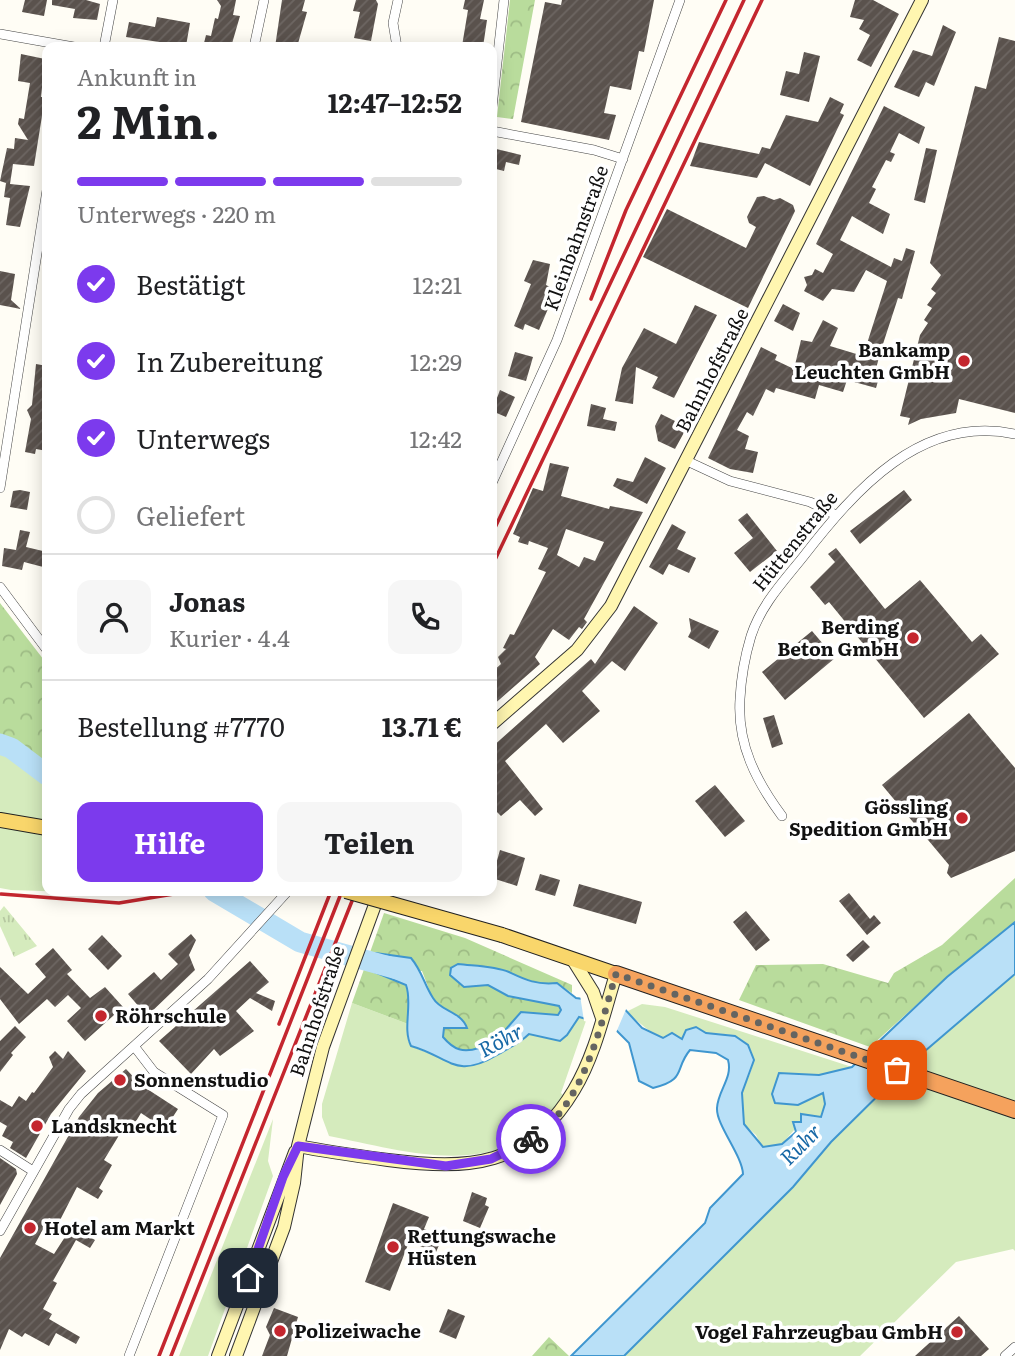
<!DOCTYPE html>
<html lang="de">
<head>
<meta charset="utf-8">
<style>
  :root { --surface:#fff; --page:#f6f6f6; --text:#202124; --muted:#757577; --line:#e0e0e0; --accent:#7c3aed }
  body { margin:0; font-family:Literata,serif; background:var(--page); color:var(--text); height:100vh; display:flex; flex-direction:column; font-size:26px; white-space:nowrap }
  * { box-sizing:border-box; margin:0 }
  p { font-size:23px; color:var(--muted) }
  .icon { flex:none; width:38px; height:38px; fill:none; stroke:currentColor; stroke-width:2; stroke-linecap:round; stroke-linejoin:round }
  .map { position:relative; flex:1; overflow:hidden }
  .details { position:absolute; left:42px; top:42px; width:455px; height:854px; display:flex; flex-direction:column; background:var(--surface); border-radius:14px; box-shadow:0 4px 18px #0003 }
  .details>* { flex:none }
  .pin { position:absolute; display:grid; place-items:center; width:60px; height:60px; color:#fff; margin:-30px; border-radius:14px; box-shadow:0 4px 10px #0006 }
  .courier { position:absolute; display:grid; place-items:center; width:70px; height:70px; margin:-35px; border:5px solid #7c3aed; border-radius:50%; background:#fff; color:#222; box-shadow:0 2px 9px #0007 }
  .summary em { font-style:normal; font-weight:700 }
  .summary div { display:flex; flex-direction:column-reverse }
  .summary { display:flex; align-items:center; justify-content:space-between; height:119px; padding:0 35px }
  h1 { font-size:46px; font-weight:700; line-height:52px }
  .bar { display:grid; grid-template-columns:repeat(4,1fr); gap:10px 7px; align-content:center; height:84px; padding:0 35px }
  .bar i { height:9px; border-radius:5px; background:var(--line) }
  .bar .selected { background:var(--accent) }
  .bar p { grid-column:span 4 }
  .line { display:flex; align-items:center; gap:18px; padding:0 35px; border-top:2px solid var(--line) }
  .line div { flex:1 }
  .round { display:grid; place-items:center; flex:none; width:74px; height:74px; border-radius:14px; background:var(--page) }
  ol { padding:0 35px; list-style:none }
  li { display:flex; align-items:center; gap:21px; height:77px }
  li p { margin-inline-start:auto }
  li .icon { padding:7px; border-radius:50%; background:var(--accent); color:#fff; stroke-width:4 }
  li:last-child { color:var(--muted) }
  li i { width:38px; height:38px; border:4px solid var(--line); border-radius:50% }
  .cta { display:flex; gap:14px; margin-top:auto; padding:14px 35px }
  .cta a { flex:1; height:80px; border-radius:14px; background:var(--accent); color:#fff; font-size:28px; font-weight:700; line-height:80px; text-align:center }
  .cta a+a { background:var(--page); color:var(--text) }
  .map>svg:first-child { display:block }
  .grass { fill:#d5ebbd }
  .forest { fill:url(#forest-crowns) }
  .park { fill:url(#park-tufts) }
  .water { fill:#b9e0f7; stroke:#3f96cf; stroke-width:2 }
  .pier { fill:#fffdf5 }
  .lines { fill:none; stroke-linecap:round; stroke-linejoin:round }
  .river { stroke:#b9e0f7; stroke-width:21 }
  .building { fill:url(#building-hatch); fill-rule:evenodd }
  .street-casing { stroke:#444; stroke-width:10 }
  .secondary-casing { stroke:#333; stroke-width:14 }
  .primary-casing { stroke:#222; stroke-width:16 }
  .highway-casing { stroke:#222; stroke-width:18 }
  .street { stroke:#fff; stroke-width:9 }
  .secondary { stroke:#fff6b0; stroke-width:12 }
  .primary { stroke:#f9d66b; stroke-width:14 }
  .highway { stroke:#f5a25d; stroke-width:16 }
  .rail { stroke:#c4262e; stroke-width:3.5 }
  .primary-bridge-casing { stroke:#222; stroke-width:16; stroke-linecap:butt }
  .primary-bridge { stroke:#f9d66b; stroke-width:14 }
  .done { stroke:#646461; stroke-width:7; stroke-dasharray:0 12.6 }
  .route { stroke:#7c3aed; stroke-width:9 }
  .poi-dot { fill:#c4262e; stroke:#fff; stroke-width:2.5 }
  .labels { text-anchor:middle; stroke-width:7; stroke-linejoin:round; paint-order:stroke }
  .street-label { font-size:19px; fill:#111; stroke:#fff }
  .poi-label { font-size:19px; font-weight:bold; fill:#111; stroke:#fff; text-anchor:start }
  .water-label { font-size:21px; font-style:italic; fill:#1768a6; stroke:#fff }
</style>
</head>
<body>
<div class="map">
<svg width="1015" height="1356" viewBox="0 0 1015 1356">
  <defs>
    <pattern id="forest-crowns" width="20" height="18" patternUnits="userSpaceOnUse" patternTransform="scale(1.75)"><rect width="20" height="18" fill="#b9dc9c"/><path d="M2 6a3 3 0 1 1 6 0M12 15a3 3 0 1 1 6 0" fill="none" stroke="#9ebc85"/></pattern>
    <pattern id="park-tufts" width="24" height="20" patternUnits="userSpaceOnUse" patternTransform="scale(1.75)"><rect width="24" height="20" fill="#d5ebbd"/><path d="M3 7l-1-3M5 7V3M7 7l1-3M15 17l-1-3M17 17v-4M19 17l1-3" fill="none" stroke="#b6c8a1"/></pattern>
    <pattern id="building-hatch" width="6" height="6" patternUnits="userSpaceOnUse" patternTransform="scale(1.75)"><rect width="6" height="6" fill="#5a524d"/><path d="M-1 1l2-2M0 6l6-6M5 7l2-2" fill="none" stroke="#6d6662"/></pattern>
  </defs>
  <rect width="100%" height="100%" fill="#fffdf5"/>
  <path class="grass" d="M0 741 14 745 47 774V891H154L130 894 11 890 0 888Z
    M1015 974V1251L1013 1249 956 1262 860 1356H624L793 1187 831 1142 911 1063Z
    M352 1003 408 1024C408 1030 405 1040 411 1045 425 1057 479 1061 497 1055 509 1050 519 1043 529 1034L560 1041 567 1035 578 1017 587 1018 561 1093 563 1095C512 1186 410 1152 329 1136L322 1117V1104Z
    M642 1004 665 1007 852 1067 819 1075 779 1073 798 1105 823 1093 825 1104 821 1118 801 1122 782 1144 762 1147 756 1135 744 1124C743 1114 740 1101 743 1091 746 1081 754 1069 753 1059 750 1025 703 1033 682 1039L672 1033 663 1039 657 1037 626 1012Z
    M273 1119 268 1161 273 1176 208 1356H179Z"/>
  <path class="forest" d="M510 0H535L513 119 497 117Z
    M0 603 47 664V774L14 745 0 741Z
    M1015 878V922L947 977 870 1047 739 1000 756 965 823 964 888 983 894 973 942 945Z
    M384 913 465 938 572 985V993L557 983C536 985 526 980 508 972 494 966 474 966 458 964L464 987 488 985 508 996 559 1006 561 1010 558 1015 521 1012 500 1036 481 1041 480 1048C463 1053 454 1050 442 1037L444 1028 422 971 368 970 406 985 409 993 408 1024 352 1003Z
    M549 1337 569 1356H532Z"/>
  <path class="park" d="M4 906 37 946 14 957 0 926V911Z"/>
  <path class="water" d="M1015 922V974L911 1063 831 1142 793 1187 624 1356H571L705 1223 710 1208 743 1174C742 1155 716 1125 717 1108 718 1090 733 1078 728 1060L716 1053 690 1050C674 1069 687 1080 653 1088L639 1081 629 1043 612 1026 579 1017 567 1035 560 1041 529 1034C519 1044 508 1048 497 1055 455 1080 450 1057 411 1046 402 1028 413 1004 406 985L367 969 376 953 411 958C422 971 424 984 433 998 441 1012 461 1011 467 1028H444L443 1037C454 1050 463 1053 479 1048L481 1041 500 1036 521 1012 558 1015 561 1010 559 1006 508 996 488 985 464 987 450 975 451 968 458 964C474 966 494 966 509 972 526 980 536 985 557 983L576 998 620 1004 642 1028 663 1038 672 1033 682 1039 686 1030 696 1027 706 1033 735 1036 748 1045 754 1060 742 1093 744 1124 763 1147 782 1144 796 1132 793 1122H801V1114L821 1117 825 1104 823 1093 798 1105 775 1103 772 1094 779 1073 819 1075 852 1067 947 977Z"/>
  <path class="pier" d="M601 993 622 1002 627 1007 615 1035 610 1029 584 1021 580 995Z"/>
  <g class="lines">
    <path class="river" d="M0 744 11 748 47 775
      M214 891 300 942 397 969"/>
  </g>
  <path class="building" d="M25 0H47L44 16 22 12Z
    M52 0H86L100 4 97 20 73 18 75 9 52 5Z
    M217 0H236L233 15 240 16 231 47H203L206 35 211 36 215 18 218 19 221 6Z
    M282 0H305L302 11 307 12 297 47H275Z
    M356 0H376L378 4 371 41 354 38 360 12 353 11Z
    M465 0H484L480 19 487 20 483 47 462 46 468 10 463 9Z
    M562 0H654L644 52 639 51 631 90 610 86 604 113 616 115 609 140 521 122 545 2 561 5Z
    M855 0H873L899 14 871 67 857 60 870 35 859 29 864 20 850 17Z
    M157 17 190 23 186 46 126 37 129 22 155 27Z
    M943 25 956 32 934 86 926 82 919 97 894 87 913 50 932 56Z
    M999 37 1015 41V413L959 399 956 413 921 419 908 425 910 418 900 416 920 335 928 323 924 320 932 308 927 305 936 293 931 289 941 275 930 263 975 86 986 89Z
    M804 52 820 56 809 102 780 95 786 71 799 74Z
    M21 54 45 59 41 97H45L34 166 13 164 10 184 30 186 20 227 6 225 10 198 4 197 6 183 0 181 7 148 14 149 15 138 28 140 18 124 19 118 24 119 30 83 18 81Z
    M830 97 844 104 840 113 844 115 810 186 765 163 757 178 690 166 699 142 759 154 762 147 770 149 786 115 818 122Z
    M884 106 925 127 919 144 899 133 890 152 895 154 891 162 886 160 872 187 876 189 869 203 890 214 883 234 852 216 840 240 891 267 894 258 902 261 906 248 915 251 902 299 898 298 882 347 875 372 880 374 876 388 847 380 843 392 819 385 815 399 776 388 774 393 766 389 753 416 747 412 737 430 749 436 745 449 758 452 753 473 730 469 708 458 761 347 777 355 775 360 794 369 801 340 812 342 823 320 838 328 830 346 863 356 887 281 866 270 854 292 832 289 823 301 804 291 807 285 804 277 812 275 815 269 823 273 833 254 816 244Z
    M492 148 521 155 519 165 506 162 504 171 492 168Z
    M926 148 937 150 925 203 914 200Z
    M764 196 774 200 780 198 793 205 795 211 748 308 643 257 667 209 746 248 756 227 749 223 747 217 757 197Z
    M533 260 550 264 546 285 556 290 539 330 525 324 523 330 514 326 531 284 524 281Z
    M0 271 15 274 11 300 21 309 0 305Z
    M783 304 800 313 793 331 774 321Z
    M695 305 717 315 674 398 652 388 658 377 636 367 633 404 615 401 622 368 644 328 676 344Z
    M515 352 533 357 526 381 508 376Z
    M36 364 47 366V408L43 433 47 434V451L36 449 35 454 25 452 31 419 27 410 32 405Z
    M500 390 515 397 506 417 492 411Z
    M591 404 606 408 603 419 617 422 615 431 587 426Z
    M661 414 687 427 675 449 658 441 655 426Z
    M645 457 666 468 647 504 613 486 617 478 633 482Z
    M550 463 569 467 561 496 609 509 610 506 643 512 584 619 587 622 582 629 579 627 569 640 553 629 535 657 540 664 492 706V672L501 664 498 657 506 649 503 648 510 634 514 635 546 572 538 569 548 548 529 541 528 545 518 542 520 537 513 534 533 488 543 491ZM566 529 604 542 595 561 584 557 579 567 557 555Z
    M20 490 30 492 27 510 10 507 13 491Z
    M904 490 912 500 860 544 850 531Z
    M747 513 777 551 750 572 734 553 753 538 738 520Z
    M672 524 686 532 677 549 696 558 689 573 669 564 663 575 649 567Z
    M20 530 30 532 26 547 47 552V568L24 562 22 570 2 566 4 548 16 550Z
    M836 548 885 609 920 580 972 642 981 634 999 654 924 718 829 602 825 605 810 587 835 562 828 554Z
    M634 606 658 623 625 671 612 661 582 691 600 711 563 743 546 724 505 761 543 809 535 816 520 800 501 816 496 811 492 815V747L591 659 595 664Z
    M689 618 719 631 709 649 688 637 691 631Z
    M812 631 835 658 785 700 762 672Z
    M969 713 1015 768V851L951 878 947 873 949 865 882 785Z
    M774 715 783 744 772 748 763 718Z
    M715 785 745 821 725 837 695 801Z
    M500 850 525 858 517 886 492 878Z
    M540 874 560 880 555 896 535 890Z
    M579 884 642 902 636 924 573 906Z
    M849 893 870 919 874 915 881 923 867 935 839 901Z
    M746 911 770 940 756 951 733 922Z
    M191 934 196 940 189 955 195 970 147 1016 128 994 154 972 161 980 178 964 168 954Z
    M102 935 122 956 108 970 88 949Z
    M863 940 870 947 853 962 846 955Z
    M53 948 72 970 67 974 90 998 105 987 123 1007 85 1041 67 1021 81 1008 68 995 55 1007 47 999 19 1024 0 999V967L28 994 46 977 35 964Z
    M250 961 269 982 256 993 275 1001 272 1011 250 998 236 1011 254 1031 220 1056 214 1049 191 1074 159 1041Z
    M15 1026 26 1037 11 1053 13 1055 0 1072V1041Z
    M55 1051 63 1059 68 1051 86 1071 51 1114 26 1158 10 1148 13 1142 2 1136 7 1126 0 1122V1100L12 1107 19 1096 26 1101 32 1092 34 1093 53 1067 49 1057Z
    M126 1069 141 1085 178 1109 165 1129 141 1113 127 1136 121 1132 104 1160 112 1165 99 1188 103 1191 98 1199 77 1187 58 1224 49 1218 35 1244 54 1254 72 1226 95 1240 90 1248 76 1240 53 1281 57 1283 43 1309 52 1314 49 1319 80 1337 76 1344 56 1333 49 1346 25 1333 22 1337 9 1329 0 1350V1258L79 1117 98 1093Z
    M0 1158 16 1169 17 1174 0 1205Z
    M472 1192 487 1198 485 1205 489 1207 480 1228 463 1221Z
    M393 1203 429 1217 424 1229 443 1236 436 1252 409 1242 390 1291 365 1282Z
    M274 1308 298 1317 287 1356H262L270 1335 266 1327Z
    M448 1309 465 1316 456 1339 439 1332Z
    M959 1316 989 1349 981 1356H915Z"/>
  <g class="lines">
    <g class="street-casing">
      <path id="street" d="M0 34 74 47
        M104 47 113 0
        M254 47 264 0
        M397 47 393 23 398 0
        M492 107 504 0
        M492 131 594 150 623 159
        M687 461 730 481 810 502 836 515
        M492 483 557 340 680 0
        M0 488 47 190
        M0 587 47 650
        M782 816C756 781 737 744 740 699 741 679 745 656 751 636 761 605 783 582 803 557 855 490 921 414 1015 434
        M0 1150 33 1171
        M0 1231 69 1109 81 1094 208 979 288 891
        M129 1356 223 1115 154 1072 134 1046
        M1005 1356 1015 1347"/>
    </g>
    <g class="secondary-casing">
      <path id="secondary" d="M492 724 577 650 611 606 922 0
        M573 960 593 992 602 1018
        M298 1146C328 1152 358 1156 388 1160 469 1170 527 1168 574 1090 595 1055 604 1013 616 974
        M218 1356 295 1152
        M236 1356 284 1227 294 1183 298 1146 323 1047 380 891"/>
    </g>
    <g class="primary-casing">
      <path id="primary" d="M0 820 47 828
        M502 935 616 974"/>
    </g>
    <g class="highway-casing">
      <path id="highway" d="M616 974 1015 1110"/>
    </g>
    <use href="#street" class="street"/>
    <use href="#secondary" class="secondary"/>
    <use href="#primary" class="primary"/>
    <use href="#highway" class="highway"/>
    <path class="rail" d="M591 299 626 210 726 0
      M492 534 744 0
      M492 566 762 0
      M1 894 119 903 192 891
      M279 1024 331 891
      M159 1356 342 891
      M171 1356 356 891"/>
    <g class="primary-bridge-casing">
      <path id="primary-bridge" d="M346 891 502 935"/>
    </g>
    <use href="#primary-bridge" class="primary-bridge"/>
  </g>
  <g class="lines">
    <path class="done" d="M531 1139C584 1105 599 1030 616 974L897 1070"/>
    <path class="route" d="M248 1278 283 1177 298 1146 446 1166 491 1159 531 1139"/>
  </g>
  <g class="poi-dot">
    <circle cx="964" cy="361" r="7"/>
    <circle cx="913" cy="638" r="7"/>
    <circle cx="962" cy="818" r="7"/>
    <circle cx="101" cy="1016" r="7"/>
    <circle cx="120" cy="1080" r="7"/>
    <circle cx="37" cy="1126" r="7"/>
    <circle cx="30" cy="1228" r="7"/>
    <circle cx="393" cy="1247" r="7"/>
    <circle cx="280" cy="1331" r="7"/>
    <circle cx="957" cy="1332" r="7"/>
  </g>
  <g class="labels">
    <g class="street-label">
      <text transform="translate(576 238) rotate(-70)" y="7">Kleinbahnstraße</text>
      <text transform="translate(712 370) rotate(-63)" y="7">Bahnhofstraße</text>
      <text transform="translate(795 541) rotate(-51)" y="7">Hüttenstraße</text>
      <text transform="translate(317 1011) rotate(-72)" y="7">Bahnhofstraße</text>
    </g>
    <g class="poi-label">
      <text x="950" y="357" text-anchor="end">Bankamp<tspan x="950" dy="22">Leuchten GmbH</tspan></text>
      <text x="899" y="634" text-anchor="end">Berding<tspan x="899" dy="22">Beton GmbH</tspan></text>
      <text x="948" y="814" text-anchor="end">Gössling<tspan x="948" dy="22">Spedition GmbH</tspan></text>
      <text x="115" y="1023">Röhrschule</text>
      <text x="134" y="1087">Sonnenstudio</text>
      <text x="51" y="1133">Landsknecht</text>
      <text x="44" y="1235">Hotel am Markt</text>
      <text x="407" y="1243">Rettungswache<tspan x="407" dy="22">Hüsten</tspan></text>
      <text x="294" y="1338">Polizeiwache</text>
      <text x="943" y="1339" text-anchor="end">Vogel Fahrzeugbau GmbH</text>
    </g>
    <g class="water-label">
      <text transform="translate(501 1041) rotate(-28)" y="7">Röhr</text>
      <text transform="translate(801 1145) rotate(-45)" y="7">Ruhr</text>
    </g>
  </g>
</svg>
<div class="pin" style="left:897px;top:1070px;background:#ea580c"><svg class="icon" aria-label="bag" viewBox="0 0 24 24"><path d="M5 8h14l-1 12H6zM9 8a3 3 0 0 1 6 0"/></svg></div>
<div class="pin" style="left:248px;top:1278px;background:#1f2937"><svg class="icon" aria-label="home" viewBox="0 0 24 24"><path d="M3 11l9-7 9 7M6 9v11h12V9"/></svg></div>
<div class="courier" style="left:531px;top:1139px"><svg class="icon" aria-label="bike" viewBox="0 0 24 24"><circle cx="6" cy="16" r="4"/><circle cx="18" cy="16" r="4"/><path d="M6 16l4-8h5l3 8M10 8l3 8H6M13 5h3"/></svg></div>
<section class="details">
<div class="summary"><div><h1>2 Min.</h1><p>Ankunft in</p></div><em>12:47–12:52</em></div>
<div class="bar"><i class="selected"></i><i class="selected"></i><i class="selected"></i><i></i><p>Unterwegs · 220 m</p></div>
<ol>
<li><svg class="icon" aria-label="check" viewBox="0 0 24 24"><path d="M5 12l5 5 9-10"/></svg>Bestätigt<p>12:21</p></li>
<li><svg class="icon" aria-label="check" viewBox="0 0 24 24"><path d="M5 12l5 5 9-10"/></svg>In Zubereitung<p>12:29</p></li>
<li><svg class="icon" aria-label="check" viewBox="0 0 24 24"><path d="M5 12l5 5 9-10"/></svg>Unterwegs<p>12:42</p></li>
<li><i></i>Geliefert</li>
</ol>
<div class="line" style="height:126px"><a class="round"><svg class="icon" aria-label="person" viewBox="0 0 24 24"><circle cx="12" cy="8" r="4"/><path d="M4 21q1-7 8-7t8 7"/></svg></a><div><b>Jonas</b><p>Kurier · 4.4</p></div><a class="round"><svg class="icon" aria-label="phone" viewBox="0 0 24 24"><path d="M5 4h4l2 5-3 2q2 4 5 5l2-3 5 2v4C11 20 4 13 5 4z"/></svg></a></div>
<div class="line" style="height:91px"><div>Bestellung #7770</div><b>13.71 €</b></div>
<div class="cta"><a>Hilfe</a><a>Teilen</a></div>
</section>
</div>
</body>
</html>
